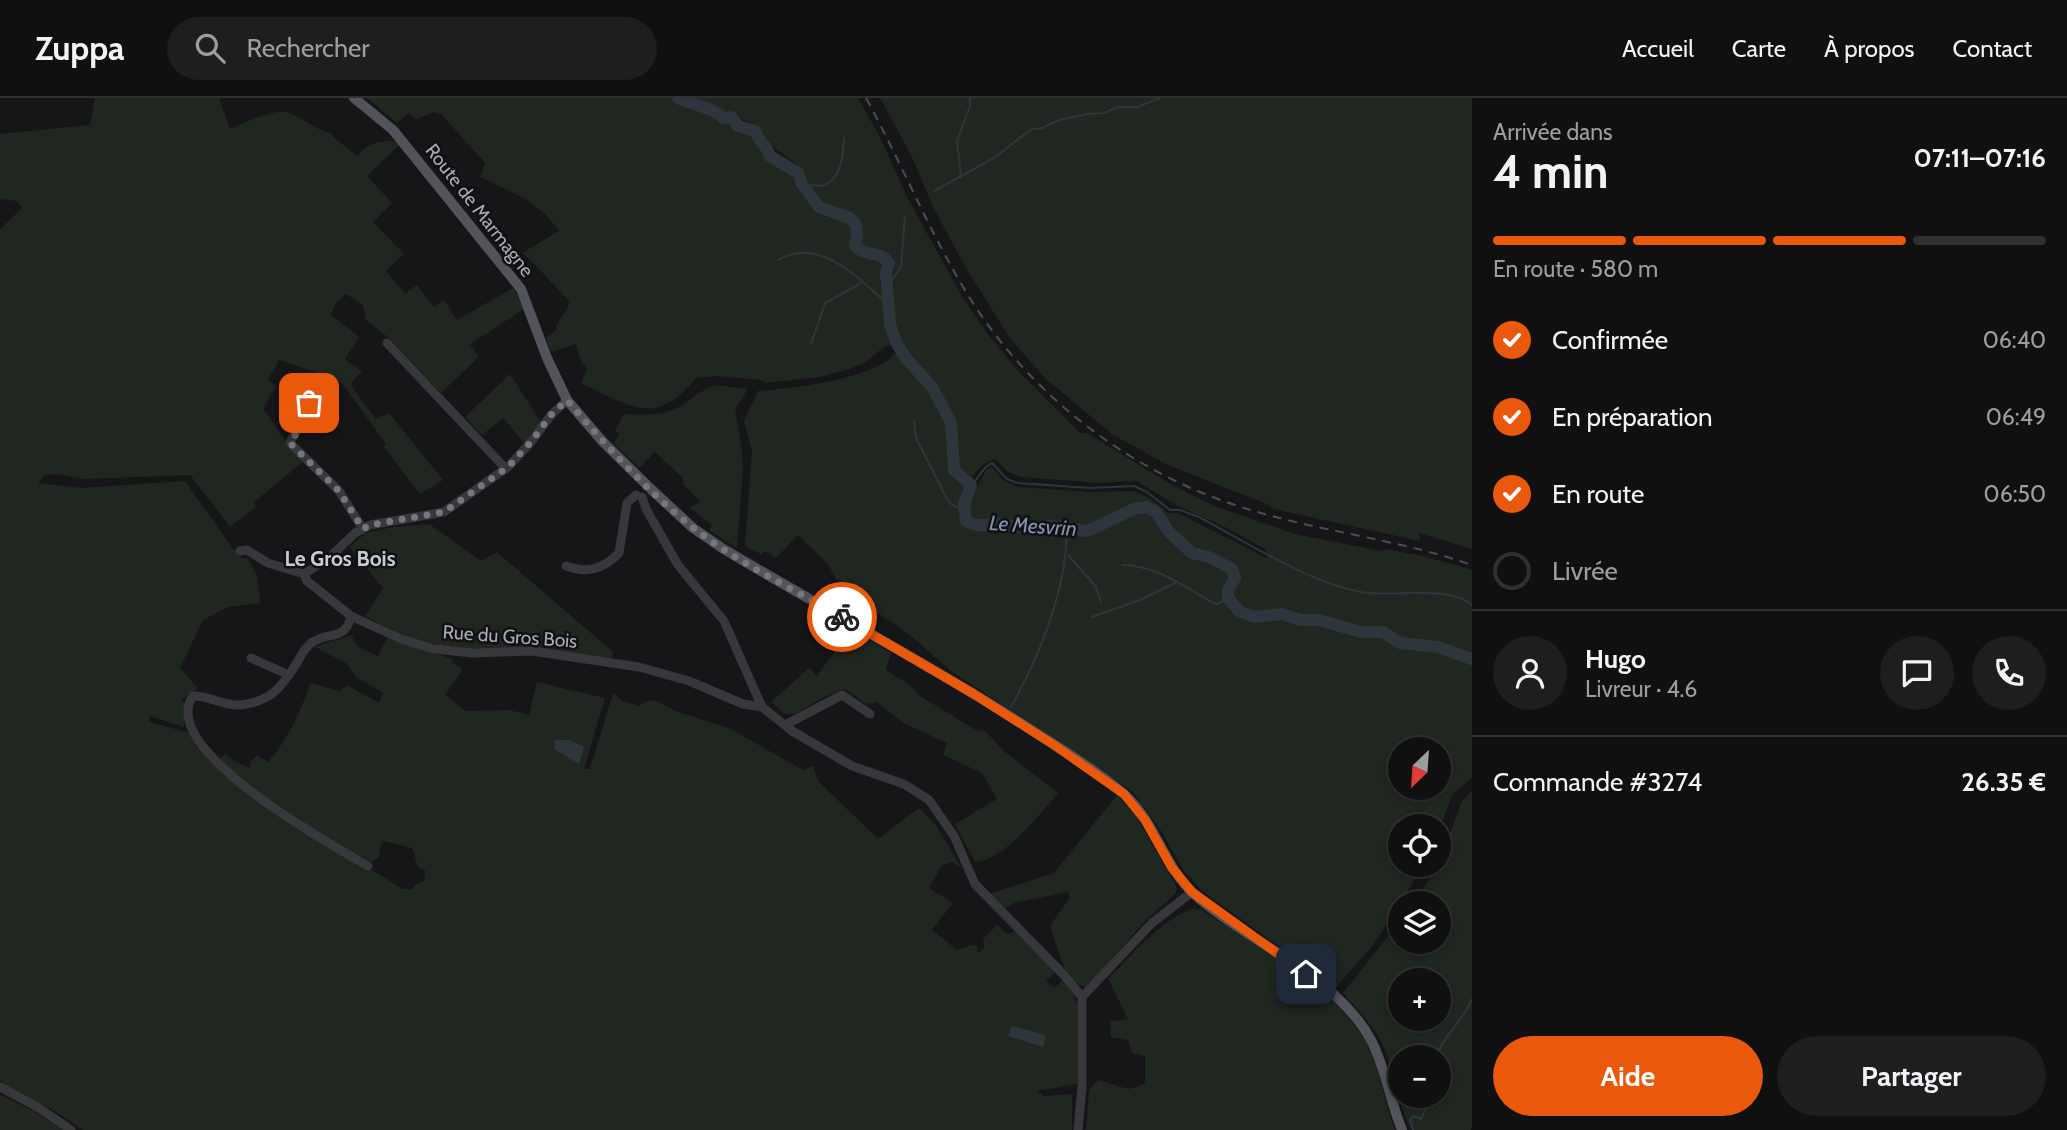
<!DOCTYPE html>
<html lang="fr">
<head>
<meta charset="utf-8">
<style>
  :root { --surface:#101011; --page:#1e1e1f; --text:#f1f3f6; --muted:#9c9d9f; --line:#303031; --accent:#ea580c }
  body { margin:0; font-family:Cabin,sans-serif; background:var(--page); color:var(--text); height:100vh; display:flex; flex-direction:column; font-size:26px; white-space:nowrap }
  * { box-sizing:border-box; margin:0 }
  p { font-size:23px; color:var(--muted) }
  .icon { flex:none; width:38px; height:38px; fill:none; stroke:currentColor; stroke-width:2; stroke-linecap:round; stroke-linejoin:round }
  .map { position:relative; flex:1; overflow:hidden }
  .details { display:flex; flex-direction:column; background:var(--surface); width:595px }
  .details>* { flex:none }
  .needle { width:46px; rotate:205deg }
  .fabs { position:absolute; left:1388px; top:639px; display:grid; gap:14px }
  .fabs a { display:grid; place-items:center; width:63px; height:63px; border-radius:50%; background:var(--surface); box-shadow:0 4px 10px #0003,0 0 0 2px var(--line); font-size:35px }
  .pin { position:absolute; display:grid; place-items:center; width:60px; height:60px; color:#fff; margin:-30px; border-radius:14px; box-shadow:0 4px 10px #0006 }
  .courier { position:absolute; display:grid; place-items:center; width:70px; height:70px; margin:-35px; border:5px solid #ea580c; border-radius:50%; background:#fff; color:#222; box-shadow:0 2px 9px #0007 }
  .head em { font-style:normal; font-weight:700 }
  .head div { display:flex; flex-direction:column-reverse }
  .head { display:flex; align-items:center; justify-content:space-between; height:119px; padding:0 21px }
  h1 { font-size:46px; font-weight:700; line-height:52px }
  .bar { display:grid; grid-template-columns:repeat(4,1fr); gap:10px 7px; align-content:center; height:84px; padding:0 21px }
  .bar i { height:9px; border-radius:5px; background:var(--line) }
  .bar .current { background:var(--accent) }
  .bar p { grid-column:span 4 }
  .line { display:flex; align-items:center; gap:18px; padding:0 21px; border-top:2px solid var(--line) }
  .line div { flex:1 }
  .round { display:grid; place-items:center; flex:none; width:74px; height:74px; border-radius:37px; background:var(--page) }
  ol { padding:0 21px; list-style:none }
  li { display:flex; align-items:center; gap:21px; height:77px }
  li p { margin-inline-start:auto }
  li .icon { padding:7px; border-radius:50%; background:var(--accent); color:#fff; stroke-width:4 }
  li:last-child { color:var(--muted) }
  li i { width:38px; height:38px; border:4px solid var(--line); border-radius:50% }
  .cta { display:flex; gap:14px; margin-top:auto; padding:14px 21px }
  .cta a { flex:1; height:80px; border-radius:42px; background:var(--accent); color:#fff; font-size:28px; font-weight:700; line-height:80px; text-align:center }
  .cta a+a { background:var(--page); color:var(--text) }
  header { display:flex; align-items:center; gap:42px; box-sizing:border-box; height:98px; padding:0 35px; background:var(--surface); border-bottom:2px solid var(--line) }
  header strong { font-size:33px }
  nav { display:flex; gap:38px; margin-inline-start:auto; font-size:24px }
  .search { width:490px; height:63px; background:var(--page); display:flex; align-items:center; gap:18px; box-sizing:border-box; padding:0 24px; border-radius:38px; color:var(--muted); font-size:26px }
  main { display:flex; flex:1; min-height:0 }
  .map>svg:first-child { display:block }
  .green { fill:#202721; fill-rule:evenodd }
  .water { fill:#2f353c }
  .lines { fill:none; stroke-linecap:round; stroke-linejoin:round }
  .stream { stroke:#2f353c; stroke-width:2 }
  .river { stroke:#2f353c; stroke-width:12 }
  .minor { stroke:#37373c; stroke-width:9 }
  .major { stroke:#53545b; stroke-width:10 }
  .rail { stroke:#4c4d53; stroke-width:2; stroke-dasharray:9 7; stroke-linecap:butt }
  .done { stroke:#75767e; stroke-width:7; stroke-dasharray:0 12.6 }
  .route { stroke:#ea580c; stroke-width:9 }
  .labels { text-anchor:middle; stroke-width:5; stroke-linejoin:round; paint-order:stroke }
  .street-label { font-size:19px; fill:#a8abb6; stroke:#111012 }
  .water-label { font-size:21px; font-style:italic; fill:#8295af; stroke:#111012 }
  .neighbourhood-label { font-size:21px; font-weight:bold; fill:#c9cbd2; stroke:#111012 }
</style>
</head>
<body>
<header>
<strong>Zuppa</strong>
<div class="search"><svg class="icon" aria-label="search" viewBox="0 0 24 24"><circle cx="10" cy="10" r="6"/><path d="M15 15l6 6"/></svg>Rechercher</div>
<nav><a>Accueil</a><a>Carte</a><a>À propos</a><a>Contact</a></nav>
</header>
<main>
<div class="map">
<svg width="1472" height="1032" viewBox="0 0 1472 1032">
  <rect width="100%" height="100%" fill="#161517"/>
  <path class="green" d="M95 0H219L230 31C244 25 276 9 290 15 304 20 315 32 331 35L333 39 357 58C369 45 376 43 395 43L399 47 367 78 392 105 373 124 404 156 386 173 405 196 417 187 434 209 444 202 457 222 513 190 524 211 470 246 479 259 441 295 390 241 366 222 363 207 346 196 335 206 331 217 359 239 345 261 362 273 351 285 354 292 376 321 389 315 443 382 420 396 384 349 386 346 342 285 327 278 279 262 268 282 276 288 263 311C277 328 287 348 303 364L254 404 256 409 230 429 190 377 84 381 56 376 45 377 38 385 81 390 185 383 239 459 248 461 257 477 260 505 228 509 203 522 180 570 198 590 181 602 185 604 184 629 149 618V624L187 634 189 632 197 649 255 701 403 791H412L419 784 424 783 425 772 418 769 412 750 383 743 379 753V759L372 764C318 737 263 704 220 661L225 656 236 664 250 670 251 663 257 657 268 664C287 643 302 612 310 585L339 593 347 587 379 605 383 595 356 579 346 565 315 549 351 537 358 549 378 558 387 540 453 561 452 565 463 571 445 597 466 613 509 612 529 617 537 584 605 600 584 671H590L613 595 623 603 639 608 644 604 655 602 675 613 729 630 803 672 813 668 818 683 878 741 919 710 936 727 961 769 951 764 942 767 929 790 953 805 932 832 957 852 974 846 978 850 977 855 984 850 983 841 997 827 1007 836 1015 833 1055 874 1046 883 1054 890 1062 883 1073 895 1077 908V986L1037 993 1044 998 1072 996V1032H83L50 1010 11 992 0 983V131L22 110 17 103 0 101V36L90 27Z
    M367 0H858L880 39 907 99 963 200 987 235 1019 274 1080 335H1087L1172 387 1214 408 1295 436 1382 453 1384 451 1423 458 1472 472V680L1452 697 1439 733 1438 728H1400V766L1424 767 1374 846 1336 889 1202 793 1184 773 1161 733 1133 694 951 573 910 537 863 505 836 481 828 466 798 437 776 460 765 453 761 456 748 450 745 446 752 353 744 323 758 293C793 290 888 281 902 246L885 248 864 265 847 272 820 279 765 285 760 282 716 278 696 280C656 330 629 308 581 285L587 271 580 262 576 246 551 254 546 240 557 232 556 227 568 210 569 203C553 187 540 170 522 155L559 133C540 104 510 93 480 79L485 65 441 16 434 14 416 21 409 15 397 25ZM734 18 755 27 764 42 795 65 804 76 812 95 830 111 825 119 814 109 785 69 771 63 752 41 749 33 736 31 731 24ZM995 361 1008 374 1020 379 1101 385 1136 383 1178 408 1223 428 1267 452V460L1178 415H1168L1151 401 1134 393 1090 394 1018 389 1003 382 992 369 987 371 976 391 972 378 985 365ZM1400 651H1438V690H1400Z
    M880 0H1472V451L1419 435 1420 443 1273 411 1267 406 1168 367 1113 337 1046 281 1011 242 966 170 933 109 912 59Z
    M510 276 541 324 525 346 503 320 482 337 465 319Z
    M715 287 748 291 735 311 742 352 743 372 737 450 709 432 712 427 690 410 700 404 683 386V380L655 354 639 370 614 346 619 336 615 332 624 316C644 317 662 318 681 308 694 300 699 293 715 287Z
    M429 426 481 463 497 454 613 554 612 561 532 550H458L435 546 406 539 365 518 383 490 349 449 366 435 393 429Z
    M851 531 891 555 886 572 910 587 920 598 976 632 985 633 1004 653 1058 695C1040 716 1003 763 975 764L955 726 997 701 982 675 943 657 947 645 903 625 877 604 866 606 845 591 824 599 795 616H785L771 604 809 570 817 578Z
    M1472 693V1027L1471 1032H1412C1396 1005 1395 971 1381 943 1371 925 1356 910 1343 895L1400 823V844H1438V805H1413L1438 768 1462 703ZM1438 882V920H1400V882ZM1438 959V998H1400V959Z
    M1117 697 1136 718 1176 788V795L1144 824 1087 889C1063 885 1058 848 1050 828L1070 799 1068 794 1014 805 1004 811 989 796 1054 775Z
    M1191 811 1202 812C1254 847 1337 890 1367 946 1381 973 1384 1004 1395 1032H1086L1089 992 1098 982 1128 991 1141 988 1145 984V958L1132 955 1128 942 1111 939 1110 923 1128 921 1108 881C1133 856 1157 825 1191 811Z
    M0 997 32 1012 63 1032H0Z"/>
  <path class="water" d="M559 642H569L584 649 579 666 554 651 555 643Z
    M1011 928 1046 937 1043 949 1008 938Z"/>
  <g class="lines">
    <path class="stream" d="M961 79 957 43 970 8V0
      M802 86 823 88C842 80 843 58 844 40
      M934 93 994 60 1030 32 1042 30 1059 22 1088 16 1104 15 1118 9H1137L1160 0
      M778 162C820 137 860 182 889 207
      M887 189 901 169 905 118
      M811 246 825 205 863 184
      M914 323 916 340 946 399 952 407 964 412
      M971 387C980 380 981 370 992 365L1007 381 1018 385 1089 390 1134 388 1147 394 1170 412H1180L1199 419C1248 445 1308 484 1361 494 1392 500 1448 486 1472 507
      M1068 457 1096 489 1101 504
      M1122 467C1156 467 1183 488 1213 505L1218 506 1228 500
      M1092 519 1140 502 1175 485
      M1011 609C1041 555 1066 494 1067 432
      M1436 959C1442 939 1464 922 1472 901
      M1413 1032 1410 1022 1413 1018 1421 1021 1431 998"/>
    <path class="river" d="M678 0C692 7 713 9 723 20L731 19 738 28 755 33C758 43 767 47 770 58L798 75 802 86 819 109 850 120 856 127 857 137 855 147C866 161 877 150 889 165L886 175 890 227 896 244 905 259 932 289 951 325 954 372 971 387 964 406 966 423 976 427H988L994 425 1031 431 1049 428 1087 433 1134 411 1147 409 1156 414 1169 434 1192 455 1209 459 1232 471 1235 480 1228 492V500L1239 513 1254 519 1282 516 1300 522H1319L1361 534H1383L1400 545 1438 549 1472 561"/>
    <path class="minor" d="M387 245 506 371
      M291 290C333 323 298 320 290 345L339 393 363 431
      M567 302 551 317 531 344 508 369 444 414 370 427 355 435 330 459 304 476 307 483 351 518 401 541 434 551 473 555 532 553 639 569 689 583 743 606 762 609
      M642 399 646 411 678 467 724 523 762 609 792 633 852 668 904 686 929 702 954 738 975 786 1062 875 1082 899
      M240 453 247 452 268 465 304 476
      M566 468C588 476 603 471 619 455L627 405 636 397
      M351 518C345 545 327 532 310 546 305 550 301 557 298 563 282 588 272 604 240 607 223 608 209 597 193 598 156 651 332 747 368 768
      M251 560 289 577
      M785 627 842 597 870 616
      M0 989 39 1010 71 1032
      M1078 1032 1082 989V899L1152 825 1192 794"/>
    <path class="major" d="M354 0 393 32 521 191 547 260 567 302 603 344 652 392 693 430 722 450C820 509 922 562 1019 624 1054 647 1092 669 1124 696 1155 723 1163 767 1193 795 1247 844 1336 877 1371 942 1386 971 1390 1003 1402 1032"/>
    <path class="rail" d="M866 0C901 64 928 131 966 194 1026 293 1125 371 1235 407 1312 433 1395 440 1472 467"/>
  </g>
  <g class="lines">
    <path class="done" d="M309 305C314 323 303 330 291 341L290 345 339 393 363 431 370 427 444 414 508 369 531 344 551 317 567 302C606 347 647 394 695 431 740 466 793 491 842 519"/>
    <path class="route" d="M842 519 974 596 1054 647 1124 696 1145 722 1172 770 1192 794 1306 876"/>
  </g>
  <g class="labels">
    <g class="street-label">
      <text transform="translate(480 112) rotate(52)" y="7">Route de Marmagne</text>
      <text transform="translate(510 538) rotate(4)" y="7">Rue du Gros Bois</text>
    </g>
    <g class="water-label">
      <text transform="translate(1033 428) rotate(4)" y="7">Le Mesvrin</text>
    </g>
    <g class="neighbourhood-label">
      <text x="340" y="468">Le Gros Bois</text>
    </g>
  </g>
</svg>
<div class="fabs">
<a><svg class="needle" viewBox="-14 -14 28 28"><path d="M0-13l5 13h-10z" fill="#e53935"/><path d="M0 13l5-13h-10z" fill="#9c9d9f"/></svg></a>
<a><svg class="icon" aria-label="locate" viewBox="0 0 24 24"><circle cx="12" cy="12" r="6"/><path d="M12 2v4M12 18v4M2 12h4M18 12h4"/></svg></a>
<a><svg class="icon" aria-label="layers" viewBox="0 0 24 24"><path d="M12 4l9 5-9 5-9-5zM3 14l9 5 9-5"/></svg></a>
<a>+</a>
<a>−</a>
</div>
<div class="pin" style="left:309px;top:305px;background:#ea580c"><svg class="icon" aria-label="bag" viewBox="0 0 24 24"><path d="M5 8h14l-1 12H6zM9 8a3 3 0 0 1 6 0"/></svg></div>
<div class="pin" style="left:1306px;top:876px;background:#1f2937"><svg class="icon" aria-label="home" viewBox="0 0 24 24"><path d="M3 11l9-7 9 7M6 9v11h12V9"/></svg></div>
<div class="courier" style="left:842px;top:519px"><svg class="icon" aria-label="bike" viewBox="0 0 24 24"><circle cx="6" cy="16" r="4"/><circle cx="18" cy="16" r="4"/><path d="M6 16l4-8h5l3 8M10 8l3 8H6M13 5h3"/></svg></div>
</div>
<section class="details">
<div class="head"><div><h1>4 min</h1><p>Arrivée dans</p></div><em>07:11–07:16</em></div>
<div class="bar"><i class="current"></i><i class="current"></i><i class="current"></i><i></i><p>En route · 580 m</p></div>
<ol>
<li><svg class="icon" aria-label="check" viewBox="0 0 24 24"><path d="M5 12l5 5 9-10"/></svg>Confirmée<p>06:40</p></li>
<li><svg class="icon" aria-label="check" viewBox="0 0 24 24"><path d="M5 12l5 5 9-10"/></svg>En préparation<p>06:49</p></li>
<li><svg class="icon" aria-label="check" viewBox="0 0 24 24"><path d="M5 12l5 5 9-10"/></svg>En route<p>06:50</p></li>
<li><i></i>Livrée</li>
</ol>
<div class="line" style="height:126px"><a class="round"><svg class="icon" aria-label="person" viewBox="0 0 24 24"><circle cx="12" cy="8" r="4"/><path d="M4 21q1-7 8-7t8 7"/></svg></a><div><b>Hugo</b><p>Livreur · 4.6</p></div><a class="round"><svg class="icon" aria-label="chat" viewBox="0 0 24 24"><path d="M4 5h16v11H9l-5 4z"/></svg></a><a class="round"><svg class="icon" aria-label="phone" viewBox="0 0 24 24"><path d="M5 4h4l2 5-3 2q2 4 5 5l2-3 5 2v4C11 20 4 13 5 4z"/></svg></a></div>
<div class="line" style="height:91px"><div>Commande #3274</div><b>26.35 €</b></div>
<div class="cta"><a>Aide</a><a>Partager</a></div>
</section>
</main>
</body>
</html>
